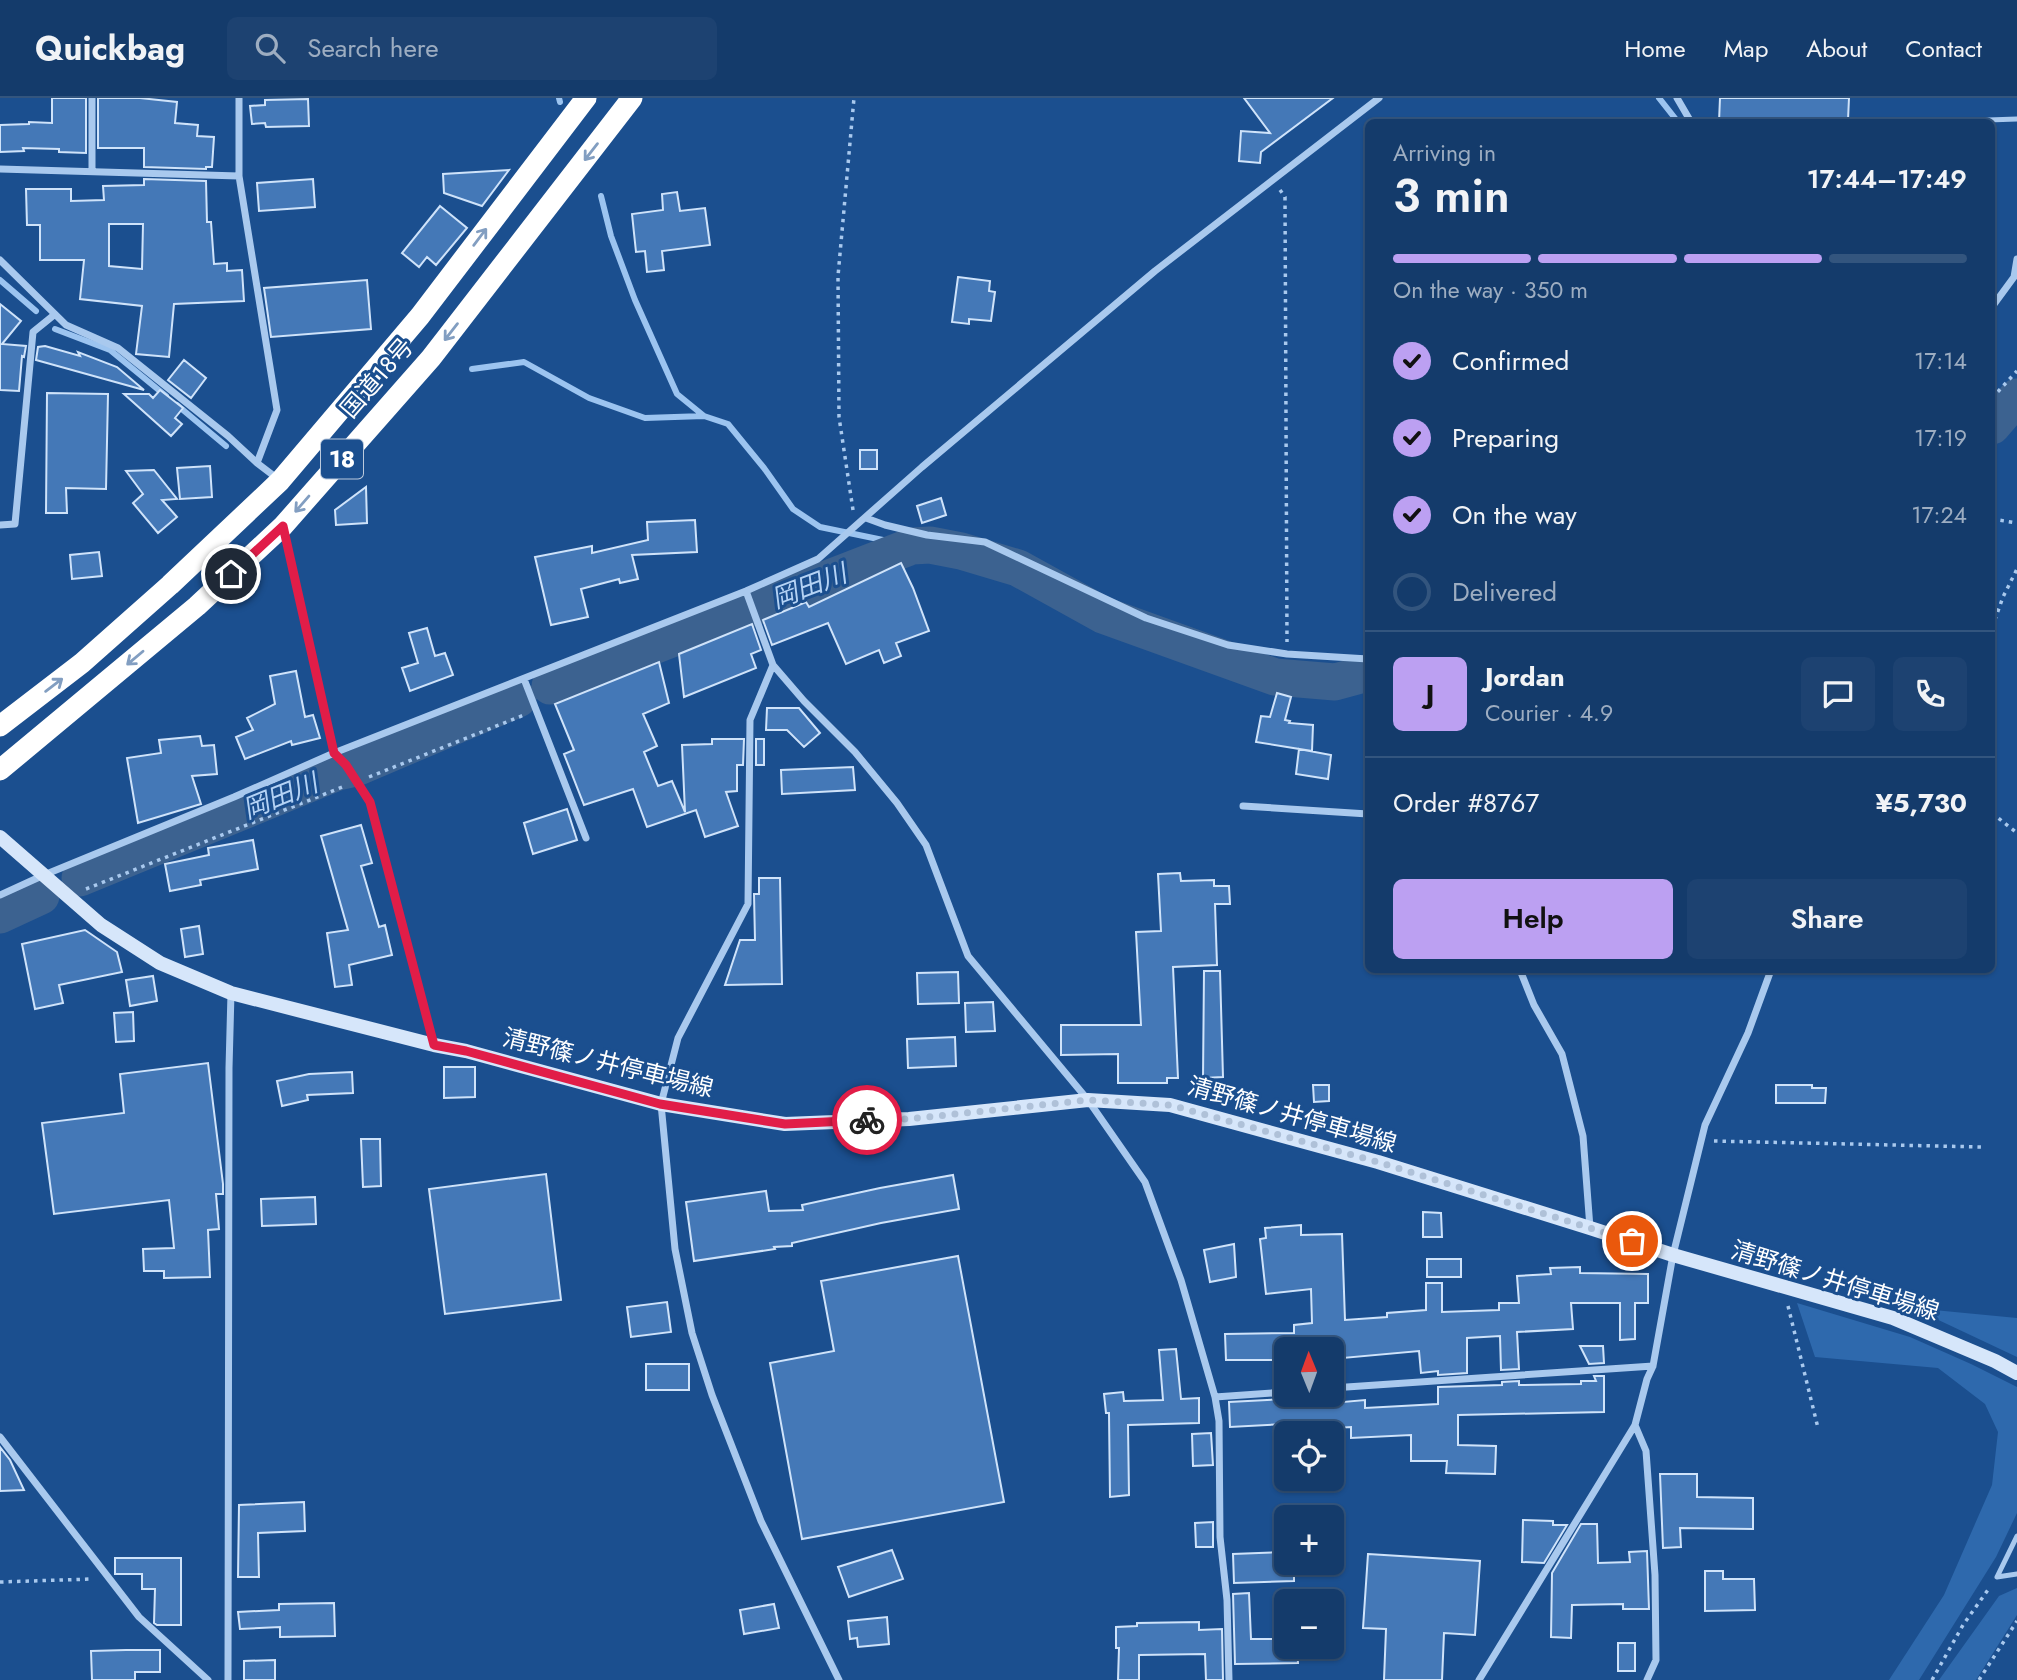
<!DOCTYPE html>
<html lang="en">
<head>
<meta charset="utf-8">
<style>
  :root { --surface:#143b6b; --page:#1d4271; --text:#f1f3f6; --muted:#9dadc1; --line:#33557e; --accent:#bca0f2 }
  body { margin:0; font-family:Jost,"Noto Sans JP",sans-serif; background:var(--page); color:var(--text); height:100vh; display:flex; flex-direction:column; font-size:26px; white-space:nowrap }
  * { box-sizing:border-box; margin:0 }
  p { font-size:23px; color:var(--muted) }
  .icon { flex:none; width:38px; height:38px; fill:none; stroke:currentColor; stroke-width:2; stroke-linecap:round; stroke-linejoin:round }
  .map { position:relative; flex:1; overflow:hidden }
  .panel { position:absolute; left:1365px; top:21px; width:630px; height:854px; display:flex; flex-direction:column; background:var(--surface); border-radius:10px; box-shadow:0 2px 5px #0004,0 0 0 2px var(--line) }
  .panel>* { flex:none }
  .needle { width:46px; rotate:359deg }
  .tools { position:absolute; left:1274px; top:1239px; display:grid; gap:14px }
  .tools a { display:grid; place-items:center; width:70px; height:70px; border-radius:10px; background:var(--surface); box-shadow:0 2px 5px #0004,0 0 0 2px var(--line); font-size:35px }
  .pin { position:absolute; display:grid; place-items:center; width:60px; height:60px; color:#fff; margin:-30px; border:4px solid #fff; border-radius:50%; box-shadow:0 2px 7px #0007 }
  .courier { position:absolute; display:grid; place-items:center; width:70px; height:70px; margin:-35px; border:5px solid #e11d48; border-radius:50%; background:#fff; color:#222; box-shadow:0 2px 9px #0007 }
  .head em { font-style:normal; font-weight:600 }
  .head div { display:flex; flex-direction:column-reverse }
  .head { display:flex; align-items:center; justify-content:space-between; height:119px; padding:0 28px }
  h1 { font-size:46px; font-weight:600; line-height:52px }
  .bar { display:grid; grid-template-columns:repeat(4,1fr); gap:10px 7px; align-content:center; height:84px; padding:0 28px }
  .bar i { height:9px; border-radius:5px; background:var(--line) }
  .bar .current { background:var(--accent) }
  .bar p { grid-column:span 4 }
  .line { display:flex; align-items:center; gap:18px; padding:0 28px; border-top:2px solid var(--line) }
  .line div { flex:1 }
  .round { display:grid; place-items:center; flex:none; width:74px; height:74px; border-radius:10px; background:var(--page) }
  ol { padding:0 28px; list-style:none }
  li { display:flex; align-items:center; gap:21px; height:77px }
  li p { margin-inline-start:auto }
  li .icon { padding:7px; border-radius:50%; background:var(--accent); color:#111; stroke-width:4 }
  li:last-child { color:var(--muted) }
  li i { width:38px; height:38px; border:4px solid var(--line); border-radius:50% }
  .button { display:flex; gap:14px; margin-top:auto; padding:14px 28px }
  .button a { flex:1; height:80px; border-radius:10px; background:var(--accent); color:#111; font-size:28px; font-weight:600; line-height:80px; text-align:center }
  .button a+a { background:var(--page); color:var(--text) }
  header { display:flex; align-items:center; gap:42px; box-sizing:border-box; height:98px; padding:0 35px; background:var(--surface); border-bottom:2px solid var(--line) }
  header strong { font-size:33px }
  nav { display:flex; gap:38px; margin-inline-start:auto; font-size:24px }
  .search { width:490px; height:63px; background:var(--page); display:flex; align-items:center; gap:18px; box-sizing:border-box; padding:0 24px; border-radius:10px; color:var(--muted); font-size:26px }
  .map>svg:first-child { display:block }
  .green { fill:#2e69ad }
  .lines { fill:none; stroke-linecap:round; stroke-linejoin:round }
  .stream { stroke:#9cc4f0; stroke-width:6 }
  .river { stroke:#3c6290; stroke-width:37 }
  .building { fill:#4478b7; stroke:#cfe3fa; stroke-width:2; fill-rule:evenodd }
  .path { stroke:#a9c9ee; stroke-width:3.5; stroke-dasharray:3.5 5; stroke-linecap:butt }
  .lane { stroke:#a9c9ee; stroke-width:5 }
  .street { stroke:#a9c9ee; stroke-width:7 }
  .secondary { stroke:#d6e6fa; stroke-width:14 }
  .highway { stroke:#fff; stroke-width:21 }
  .oneway { stroke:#829ec1 }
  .done { stroke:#afc1d8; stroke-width:7; stroke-dasharray:0 12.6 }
  .route { stroke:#e11d48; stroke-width:9 }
  .labels { text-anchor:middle; stroke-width:6; stroke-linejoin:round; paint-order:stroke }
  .shield { fill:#1b4f8f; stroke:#bbcadd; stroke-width:2 }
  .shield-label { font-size:23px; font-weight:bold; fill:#fff }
  .street-label { font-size:24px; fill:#fff; stroke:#1b4f8f }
  .water-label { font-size:26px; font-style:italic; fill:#b5d3f5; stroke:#1b4f8f }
</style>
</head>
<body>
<header>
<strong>Quickbag</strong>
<div class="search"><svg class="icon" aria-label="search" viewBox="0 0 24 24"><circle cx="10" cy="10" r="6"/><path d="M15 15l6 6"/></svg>Search here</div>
<nav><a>Home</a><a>Map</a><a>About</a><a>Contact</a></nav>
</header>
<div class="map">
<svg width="2017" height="1582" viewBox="0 0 2017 1582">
  <rect width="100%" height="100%" fill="#1b4f8f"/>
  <path class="green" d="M1797 1205 1910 1239 1971 1266 2017 1289V1415L1996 1459 1919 1582H1889L1944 1497 1992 1387 1998 1334 1985 1306 1938 1270 1815 1259Z
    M1913 1210 2017 1220V1259Z
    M2017 1490V1517L1976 1582H1939L1999 1498Z"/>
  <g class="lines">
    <path class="stream" d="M559 0 560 4
      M1659 0 1678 24
      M601 98 611 138 635 202 677 296 704 318 728 326 764 370 793 411 820 429 912 448
      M0 182 36 213
      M55 231 110 252 166 298
      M472 271 524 264 589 300 645 320 704 318
      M177 307 226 348"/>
    <path class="river" d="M1992 328 2017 299
      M550 588 912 448 930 447 961 453 1018 470 1103 517 1275 579 1335 584 1368 575
      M80 780 338 674 356 670 518 601
      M0 817 41 798"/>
  </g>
  <path class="building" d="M52 0H86V55L59 54V51L23 50 24 53 0 54V27L29 26V24L52 25Z
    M98 0H140L177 4 175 25 198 27 197 38 214 39 212 69H206V71L144 69V50H98Z
    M1244 0H1333L1261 54 1260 65 1239 63 1241 33 1270 35Z
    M1720 0H1849L1848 22 1749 20V24H1719Z
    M308 1 309 28 266 29 265 25 252 26 250 8 265 7V2Z
    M509 72 482 108 444 95 443 76Z
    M144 81 206 83 207 124H211L214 166 227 165V173L242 172 244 203 174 206 169 259 136 256 142 208 80 201 84 162H40V127H27L26 91H71V103L104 102 103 88 144 87ZM109 126H143L142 171 109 168Z
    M313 81 315 109 259 113 257 85Z
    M677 94 680 113 705 110 710 147 662 153 664 172 647 174 645 153 636 154 632 116 663 112 662 96Z
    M440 108 467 130 436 167 427 159 419 169 402 155Z
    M958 179 990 183 989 193 995 194 991 223 969 221V226L952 224Z
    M367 182 371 231 271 239 264 190Z
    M0 206 21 223 2 246 26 248 24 259 22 258 19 293 0 292Z
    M45 248 80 258 78 254 117 269 144 292 36 262 38 249Z
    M184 262 206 280 191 300 168 282Z
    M160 292 183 310 175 320 182 326 171 338 124 296H149L153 300Z
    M47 295 108 296 106 391 66 390 67 415H46Z
    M860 352H877V371H860Z
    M210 368 212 399 180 401 177 370Z
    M154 372 177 401 162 402 177 419 158 435 133 405 143 396 126 373Z
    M366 389 367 425 336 427 335 412Z
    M941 400 946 417 922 425 917 408Z
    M695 422 697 454 632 457 638 481 620 485 619 481 581 491 588 519 551 527 535 459 592 448V455L648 442 647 424Z
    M99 454 102 478 72 481 70 457Z
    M901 465 913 490 929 533 896 545 901 558 884 565 879 552 846 566 828 525 772 547 763 522 806 504 809 509Z
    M752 526 761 552 751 556 756 570 684 599 679 556Z
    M427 530 435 558 445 555 453 577 410 593 402 570 418 565 409 535Z
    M659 564 669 605 643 616 657 648 644 654 658 688 672 683 685 714 682 647 712 646V641H744L743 667H737V693L726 694 738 728 705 739 696 712 647 729 633 691 584 707 564 656 574 652 555 606Z
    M296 573 305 619 313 617 320 640 292 647 291 643 245 661 236 639 253 632 247 620 275 606 270 578Z
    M1277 595 1291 599 1285 622 1290 623 1289 625 1313 627 1312 653 1256 644 1261 618 1270 619Z
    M767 610H799L820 635 804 649 787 632H766Z
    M200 638 202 648 214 647 217 676 192 678 201 706 138 725 127 660 161 655 159 642Z
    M756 641H764V667H756Z
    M1299 651 1331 657 1328 681 1296 676Z
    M853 669 855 692 782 696 781 672Z
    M567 711 577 742 533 756 524 725Z
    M361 727 372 765 361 768 379 829 385 827 392 857 349 867 352 887 335 889 327 835 348 832 321 738Z
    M253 742 258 771 200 782 201 787 170 793 165 766 209 757 208 750Z
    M1180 775 1181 783 1214 782V788H1229L1230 806H1215L1217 867 1173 869 1178 980H1167V985H1118V956L1061 957V927H1141L1136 834 1161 833 1158 776Z
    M759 780H780L782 886 725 887 740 842H755L754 796H759Z
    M199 828 203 856 185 859 181 831Z
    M85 832 117 854 122 874 59 887 63 905 35 911 22 846Z
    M1204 873H1220L1223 979 1203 980Z
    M958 874 959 905 918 906 917 875Z
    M153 878 157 903 130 908 126 882Z
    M993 904 995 933 966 934 965 905Z
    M133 914 134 943 116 944 114 915Z
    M955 939 956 968 908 970 907 941Z
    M208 965 223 1086V1096H216L219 1131 208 1132 210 1179 164 1180V1173H144L143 1151 174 1150 169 1102 54 1116 42 1025 124 1015 120 976Z
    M444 969H475V999L444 1000Z
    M352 974 353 995 307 997 308 1002 282 1008 277 983 309 976Z
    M1313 987H1329V1003L1314 1004Z
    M1776 987H1812V990H1826L1825 1005H1776Z
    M361 1041H380L381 1088 363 1089Z
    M546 1076 561 1202 445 1216 429 1091Z
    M953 1077 959 1111 881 1125 792 1145V1148L774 1149 775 1151 694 1163 686 1104 766 1093 769 1113 803 1112 802 1107 880 1090Z
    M315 1099 316 1126 262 1128 261 1101Z
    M1423 1114 1441 1115 1442 1139H1423Z
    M1301 1127V1137L1342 1136 1345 1222 1387 1219V1215L1426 1212V1185H1442V1214L1499 1212V1205H1519L1517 1178 1551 1176 1550 1170 1580 1169V1175L1648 1176V1205H1635V1241L1620 1242V1205H1571L1573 1231 1517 1234 1519 1271 1501 1272 1500 1238 1467 1240V1275L1438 1277V1273L1421 1275 1419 1253 1332 1261V1251H1286V1262H1226L1225 1236 1294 1235V1227L1312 1225 1311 1191 1266 1196 1260 1141 1266 1140 1265 1130Z
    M1234 1146 1236 1179 1210 1184 1204 1152Z
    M958 1158 1004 1404 802 1441 770 1265 834 1253 821 1183Z
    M1427 1161H1461V1179H1427Z
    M667 1204 671 1234 631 1239 627 1209Z
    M1580 1248H1603L1604 1265 1589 1266Z
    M1176 1251 1181 1301 1199 1300V1325L1128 1327 1129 1397 1110 1399 1109 1315H1106L1104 1296 1123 1294 1124 1303 1163 1302 1159 1252Z
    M646 1266H689V1292H646Z
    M1594 1278H1604V1314L1458 1317V1347L1496 1348 1495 1376 1446 1375 1447 1363H1411V1337L1351 1340V1329L1304 1332V1325L1230 1329 1229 1304 1286 1301 1287 1309 1365 1302V1310L1438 1306V1289L1502 1287V1284L1519 1283V1287L1581 1286V1283H1596Z
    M1211 1335 1213 1367 1193 1368 1192 1336Z
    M0 1349 10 1362 24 1392 0 1393Z
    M1660 1376H1697V1399L1753 1400V1431L1680 1430 1681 1449 1663 1450Z
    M304 1404 305 1433 258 1435 259 1479H238L239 1407Z
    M1523 1422 1553 1423V1427H1567L1544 1465 1522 1464Z
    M1213 1424V1449H1196L1195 1425Z
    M1581 1426H1597L1598 1465 1630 1464 1629 1454 1647 1453 1649 1511H1623V1506L1572 1507 1571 1540 1551 1539 1552 1475Z
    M892 1452 903 1481 849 1499 838 1469Z
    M1286 1454V1465H1294V1483L1234 1485 1233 1456Z
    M1368 1456 1480 1463 1475 1537 1444 1535 1442 1582H1384L1386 1531 1363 1530Z
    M115 1460H181V1527H157L154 1525 155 1491H142V1476H115Z
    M1705 1473H1723V1481H1754L1755 1512 1705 1513Z
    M1249 1495 1251 1541H1286V1549H1297L1298 1565 1235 1566 1233 1496Z
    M334 1505 335 1538 280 1539V1529L240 1531 238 1514 279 1512V1506Z
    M774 1506 779 1530 744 1536 740 1512Z
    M887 1519 889 1546 858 1549 857 1540 850 1541 848 1523Z
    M1199 1524V1532L1222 1531 1223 1582H1206L1205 1556 1139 1557V1582H1118L1119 1550H1116V1529L1137 1528V1525Z
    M1618 1545H1635V1573H1618Z
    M126 1552H160V1574H135V1582H92L91 1553Z
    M275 1562V1582H244V1563Z"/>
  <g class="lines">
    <path class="path" d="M1280 92 1285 99 1287 544
      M1992 300 2017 273
      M853 412 839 319 838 178 854 0
      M1992 421 2017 425
      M1992 530 2003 499 2017 471
      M369 679 524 617
      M1992 715 2017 735
      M86 791 345 688
      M1714 1043 1982 1049
      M1788 1208 1818 1330
      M0 1484 92 1481
      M1932 1582 1963 1527 1990 1489
      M1979 1582 2017 1523"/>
    <path class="lane" d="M1930 24 2017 21
      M1997 1479 2017 1438
      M1997 1479 2017 1476"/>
    <path class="street" d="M239 0V78L277 312 257 365 278 381
      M1677 0 1691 24
      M0 71 239 78
      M92 73V0
      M0 162 66 227 118 250 228 338 257 365
      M1992 209 2014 179 2017 161
      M866 420 885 427 927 437 985 444 1146 520 1228 547 1287 556 1368 561
      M0 427 15 426 33 234 54 217
      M284 432 334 655 346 667 370 704 434 947
      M746 493 773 567 804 603 855 654 897 705 926 747 968 858 1088 1002 1145 1084 1181 1182 1215 1299 1219 1323 1220 1439 1227 1502 1229 1582
      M773 567 750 622 748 806 678 940 661 1006 675 1151 692 1235 712 1297 761 1423 839 1582
      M524 581 586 740
      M1243 708 1368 716
      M0 797 44 777 234 699 334 655 746 493 818 461 922 369 1155 173 1379 0
      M1520 872 1534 907 1562 956 1583 1038 1590 1130
      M1332 1290 1653 1268
      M1215 1299 1286 1294
      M1635 1327 1646 1353 1655 1477 1656 1562 1647 1582
      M0 1339 139 1519 208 1582
      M228 1582 229 970 231 895
      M1479 1582 1635 1327 1647 1281 1653 1268 1673 1157 1705 1027 1748 935 1771 872"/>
    <path class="secondary" d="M0 739 101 827 160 865 231 895 434 947 466 953 661 1006 785 1026 909 1021 1088 1002 1170 1007 1378 1064 1590 1130 1673 1157 1893 1220 1995 1263 2017 1275"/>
    <path class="highway" d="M0 628 82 565 170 487 280 383 420 218 586 0
      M0 672 197 508 283 428 431 260 632 0"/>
  </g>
  <defs><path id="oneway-shaft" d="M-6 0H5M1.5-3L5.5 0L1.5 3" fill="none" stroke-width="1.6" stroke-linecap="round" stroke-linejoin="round" transform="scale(1.75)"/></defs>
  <g class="oneway">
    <use href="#oneway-shaft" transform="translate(591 54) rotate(128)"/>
    <use href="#oneway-shaft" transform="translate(480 139) rotate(-53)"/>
    <use href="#oneway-shaft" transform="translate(451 234) rotate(128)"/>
    <use href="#oneway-shaft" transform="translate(302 406) rotate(131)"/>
    <use href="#oneway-shaft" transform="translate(135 560) rotate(140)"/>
    <use href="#oneway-shaft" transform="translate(54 587) rotate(-37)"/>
  </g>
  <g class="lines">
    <path class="done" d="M867 1022 909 1021 1088 1002 1170 1007 1378 1064 1632 1143"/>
    <path class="route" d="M231 476 283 428 334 655 346 667 370 704 434 947 466 953 660 1006 785 1026 867 1022"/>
  </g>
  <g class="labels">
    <rect class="shield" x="321" y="341.5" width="42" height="39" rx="5"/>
    <g class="shield-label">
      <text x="342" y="369">18</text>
    </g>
    <g class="street-label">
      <text transform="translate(377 280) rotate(-49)" y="8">国道18号</text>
      <text transform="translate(608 965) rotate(14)" y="8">清野篠ノ井停車場線</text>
      <text transform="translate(1292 1017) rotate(16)" y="8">清野篠ノ井停車場線</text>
      <text transform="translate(1835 1183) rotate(17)" y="8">清野篠ノ井停車場線</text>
    </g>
    <g class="water-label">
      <text transform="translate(809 488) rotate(-21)" y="9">岡田川</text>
      <text transform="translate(280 698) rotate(-22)" y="9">岡田川</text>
    </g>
  </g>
</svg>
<div class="tools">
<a><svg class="needle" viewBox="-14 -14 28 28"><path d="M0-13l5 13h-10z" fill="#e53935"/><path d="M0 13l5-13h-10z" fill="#9dadc1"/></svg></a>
<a><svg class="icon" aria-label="locate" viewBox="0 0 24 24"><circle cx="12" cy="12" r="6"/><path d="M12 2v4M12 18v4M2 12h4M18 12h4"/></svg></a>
<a>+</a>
<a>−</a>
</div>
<div class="pin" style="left:1632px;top:1143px;background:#ea580c"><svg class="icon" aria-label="bag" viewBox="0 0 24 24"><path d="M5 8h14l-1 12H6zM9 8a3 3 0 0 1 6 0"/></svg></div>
<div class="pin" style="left:231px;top:476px;background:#1f2937"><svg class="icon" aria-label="home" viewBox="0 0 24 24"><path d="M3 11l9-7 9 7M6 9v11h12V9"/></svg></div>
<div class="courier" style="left:867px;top:1022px"><svg class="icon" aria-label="bike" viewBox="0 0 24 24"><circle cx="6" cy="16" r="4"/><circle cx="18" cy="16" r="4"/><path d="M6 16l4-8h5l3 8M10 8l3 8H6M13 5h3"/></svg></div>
<section class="panel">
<div class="head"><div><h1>3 min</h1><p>Arriving in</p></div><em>17:44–17:49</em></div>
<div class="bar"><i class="current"></i><i class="current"></i><i class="current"></i><i></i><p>On the way · 350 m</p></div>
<ol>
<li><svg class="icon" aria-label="check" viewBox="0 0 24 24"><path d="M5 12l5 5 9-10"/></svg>Confirmed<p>17:14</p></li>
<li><svg class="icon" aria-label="check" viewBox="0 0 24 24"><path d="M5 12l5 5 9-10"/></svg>Preparing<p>17:19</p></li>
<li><svg class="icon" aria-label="check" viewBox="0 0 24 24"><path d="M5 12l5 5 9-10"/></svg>On the way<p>17:24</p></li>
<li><i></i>Delivered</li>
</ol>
<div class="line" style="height:126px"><b class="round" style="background:var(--accent);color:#111">J</b><div><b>Jordan</b><p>Courier · 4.9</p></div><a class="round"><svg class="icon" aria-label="chat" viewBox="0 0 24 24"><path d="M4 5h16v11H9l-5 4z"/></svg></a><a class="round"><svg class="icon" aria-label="phone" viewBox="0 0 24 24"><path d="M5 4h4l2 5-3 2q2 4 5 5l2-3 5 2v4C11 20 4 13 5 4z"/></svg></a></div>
<div class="line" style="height:91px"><div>Order #8767</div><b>¥5,730</b></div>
<div class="button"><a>Help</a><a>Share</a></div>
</section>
</div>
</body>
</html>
